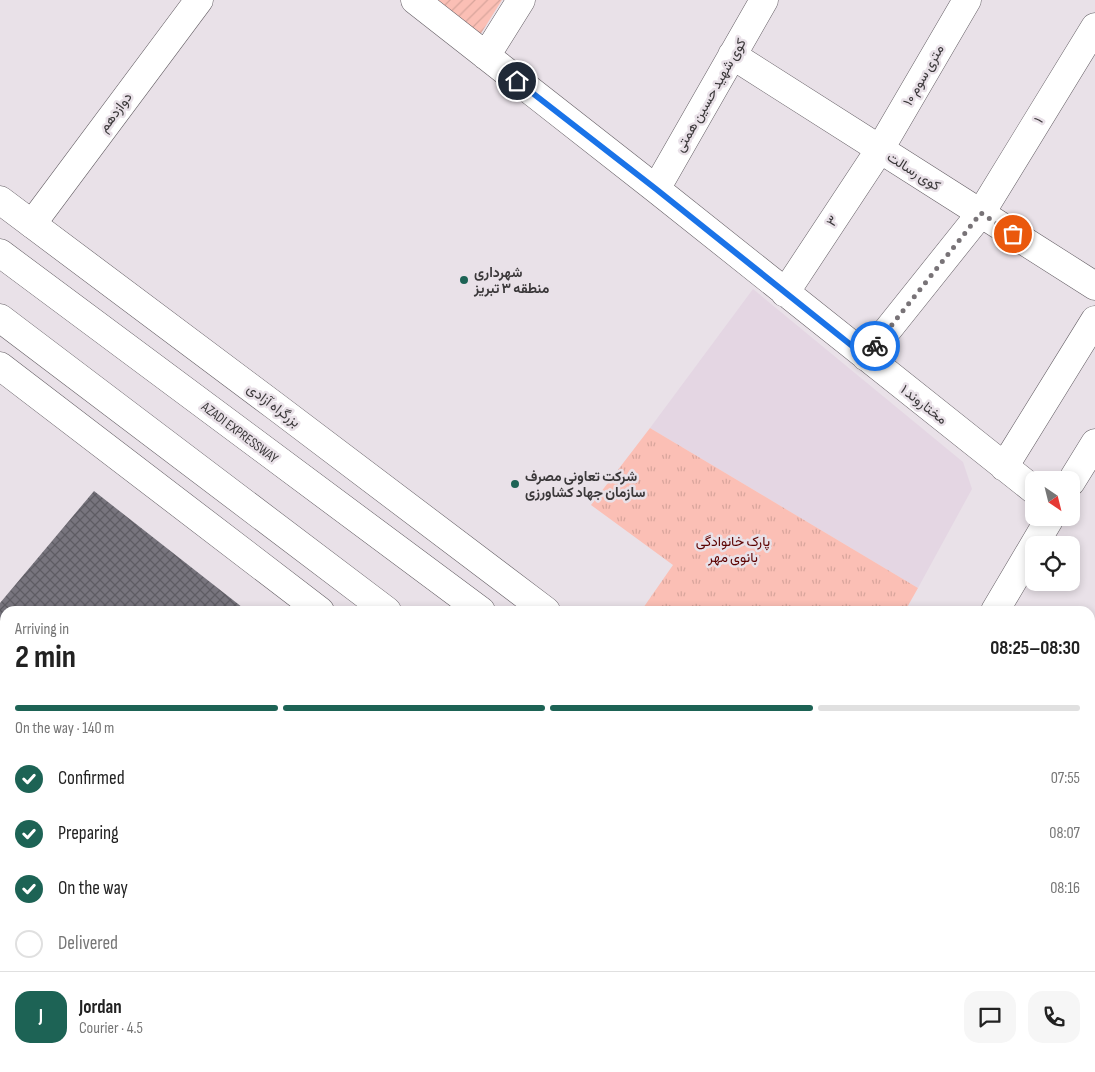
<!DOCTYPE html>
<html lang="en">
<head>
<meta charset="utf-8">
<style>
  :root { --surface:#fff; --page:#f6f6f6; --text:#222; --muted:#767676; --line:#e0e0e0; --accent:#1d6355 }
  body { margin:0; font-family:"Sofia Sans Condensed",Vazirmatn,sans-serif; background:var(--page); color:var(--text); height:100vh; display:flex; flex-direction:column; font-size:19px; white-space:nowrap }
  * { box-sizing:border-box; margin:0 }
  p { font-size:16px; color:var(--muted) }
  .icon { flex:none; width:28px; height:28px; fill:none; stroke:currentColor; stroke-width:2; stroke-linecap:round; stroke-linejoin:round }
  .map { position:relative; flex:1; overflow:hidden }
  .side { position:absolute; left:0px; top:606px; width:1095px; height:466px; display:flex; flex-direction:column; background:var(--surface); border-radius:15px 15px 0 0; box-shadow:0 2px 8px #0003 }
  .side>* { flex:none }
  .needle { width:32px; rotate:145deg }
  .controls { position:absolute; left:1025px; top:471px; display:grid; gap:10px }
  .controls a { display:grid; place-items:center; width:55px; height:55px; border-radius:10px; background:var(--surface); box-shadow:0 2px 8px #0003; font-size:25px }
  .pin { position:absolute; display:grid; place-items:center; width:42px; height:42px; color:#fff; margin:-21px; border:2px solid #fff; border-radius:50%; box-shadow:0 1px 5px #0007 }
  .courier { position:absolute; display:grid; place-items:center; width:50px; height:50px; margin:-25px; border:4px solid #1a73e8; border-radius:50%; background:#fff; color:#222; box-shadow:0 1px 6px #0007 }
  .head em { font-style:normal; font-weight:700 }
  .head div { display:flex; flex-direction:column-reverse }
  .head { display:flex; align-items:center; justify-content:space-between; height:85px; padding:0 15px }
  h1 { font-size:32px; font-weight:700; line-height:38px }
  .bar { display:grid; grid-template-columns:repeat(4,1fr); gap:8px 5px; align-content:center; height:60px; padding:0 15px }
  .bar i { height:6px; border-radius:4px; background:var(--line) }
  .bar .active { background:var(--accent) }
  .bar p { grid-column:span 4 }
  .line { display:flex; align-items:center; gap:12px; padding:0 15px; border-top:1px solid var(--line) }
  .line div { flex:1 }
  .round { display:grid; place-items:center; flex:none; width:52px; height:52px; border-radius:15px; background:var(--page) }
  ol { padding:0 15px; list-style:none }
  li { display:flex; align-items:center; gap:15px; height:55px }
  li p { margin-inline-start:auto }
  li .icon { padding:5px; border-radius:50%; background:var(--accent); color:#fff; stroke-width:4 }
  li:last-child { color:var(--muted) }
  li i { width:28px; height:28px; border:2px solid var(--line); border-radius:50% }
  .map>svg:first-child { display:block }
  .built { fill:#e4d6e3 }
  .park { fill:url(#park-tufts) }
  .garden { fill:url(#garden-furrows) }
  .building { fill:url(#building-cross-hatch) }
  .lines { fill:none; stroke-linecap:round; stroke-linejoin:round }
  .minor-casing { stroke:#645e64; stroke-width:29 }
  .major-casing { stroke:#645e64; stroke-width:29 }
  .highway-casing { stroke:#645e64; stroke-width:29 }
  .minor { stroke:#fff; stroke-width:28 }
  .major { stroke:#fff; stroke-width:28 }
  .highway { stroke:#fff; stroke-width:28 }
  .done { stroke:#787377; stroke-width:5; stroke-dasharray:0 9 }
  .route { stroke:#1a73e8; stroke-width:6 }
  .poi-dot { fill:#1d6355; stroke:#e9e1e8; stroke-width:2 }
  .labels { text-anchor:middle; stroke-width:5; stroke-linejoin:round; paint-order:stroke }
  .street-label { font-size:14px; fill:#3b383a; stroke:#e9e1e8 }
  .poi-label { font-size:14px; font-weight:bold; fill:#3b383a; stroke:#e9e1e8; text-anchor:start }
  .park-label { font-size:14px; fill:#5c0201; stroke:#e9e1e8 }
</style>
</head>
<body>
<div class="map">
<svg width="1095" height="1072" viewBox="0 0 1095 1072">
  <defs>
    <pattern id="park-tufts" width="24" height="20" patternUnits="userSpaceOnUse" patternTransform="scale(1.25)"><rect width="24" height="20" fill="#fbbfb5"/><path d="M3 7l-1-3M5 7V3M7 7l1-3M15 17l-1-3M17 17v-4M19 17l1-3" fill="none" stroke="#d8a59c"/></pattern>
    <pattern id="garden-furrows" width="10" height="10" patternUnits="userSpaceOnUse" patternTransform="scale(1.25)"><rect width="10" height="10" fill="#fbbfb5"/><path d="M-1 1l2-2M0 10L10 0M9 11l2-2" fill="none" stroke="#d8a59c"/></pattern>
    <pattern id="building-cross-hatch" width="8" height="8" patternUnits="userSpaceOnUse" patternTransform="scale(1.25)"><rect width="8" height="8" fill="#78757e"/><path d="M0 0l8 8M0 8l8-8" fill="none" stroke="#5e5c63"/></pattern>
  </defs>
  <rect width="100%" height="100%" fill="#e9e1e8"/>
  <path class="built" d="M753 289 963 462 972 489 918 588 650 428Z"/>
  <path class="park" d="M650 428 918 588 905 611H641L673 565 591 505Z"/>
  <path class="garden" d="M438 0H502L480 35Z
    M254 1068H362L367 1072H250Z"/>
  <path class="building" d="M94 491 247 611H5V1068H250L246 1072H0V603Z
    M367 1068H712L710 1072H372Z"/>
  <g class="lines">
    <g class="minor-casing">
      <path id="minor" d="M415 0 656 189 1034 490
        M732 55 1095 286
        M486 56 521 0
        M656 189 764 0
        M32 224 199 0
        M785 293 880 149 967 0
        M866 357 981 213 1095 27
        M1004 467 1095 320
        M1090 719 1095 712
        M1090 852 1095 855"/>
    </g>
    <g class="major-casing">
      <path id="major" d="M1071 482 1095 443
        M995 611 1050 518
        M746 1072 749 1068"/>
    </g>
    <g class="highway-casing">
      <path id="highway" d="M0 200 275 406 546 611
        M0 253 481 611
        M0 318 387 611
        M0 366 320 611
        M1090 1016 1095 1020
        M1090 1066 1095 1070
        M940 1068 946 1072
        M1004 1068 1010 1072"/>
    </g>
    <use href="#minor" class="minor"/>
    <use href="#major" class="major"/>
    <use href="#highway" class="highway"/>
  </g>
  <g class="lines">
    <path class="done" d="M875 346 981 213 1013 234"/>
    <path class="route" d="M517 81 656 189 866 357 875 346"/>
  </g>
  <g class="poi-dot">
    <circle cx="464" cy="280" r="5"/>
    <circle cx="515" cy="484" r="5"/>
  </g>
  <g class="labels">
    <g class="street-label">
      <text transform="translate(923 75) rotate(-60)" y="5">۱۰ متری سوم</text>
      <text transform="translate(710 95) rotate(-60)" y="5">کوی شهید حسین همتی</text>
      <text transform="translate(115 112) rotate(-53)" y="5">دوازدهم</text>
      <text transform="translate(1038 120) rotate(-58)" y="5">۱</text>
      <text transform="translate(914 171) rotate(32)" y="5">کوی رسالت</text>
      <text transform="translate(832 221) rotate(-56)" y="5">۳</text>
      <text transform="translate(924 404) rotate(38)" y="5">مختاروند ۱</text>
      <text transform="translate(274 405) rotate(37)" y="5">بزرگراه آزادی</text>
      <text transform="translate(240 432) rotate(37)" y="5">AZADI EXPRESSWAY</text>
    </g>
    <g class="poi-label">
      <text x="474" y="277">شهرداری<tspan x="474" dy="16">منطقه ۳ تبریز</tspan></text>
      <text x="525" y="481">شرکت تعاونی مصرف<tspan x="525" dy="16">سازمان جهاد کشاورزی</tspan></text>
    </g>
    <g class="park-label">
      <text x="733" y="546">پارک خانوادگی<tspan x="733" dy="16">بانوی مهر</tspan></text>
    </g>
  </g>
</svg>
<div class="controls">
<a><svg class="needle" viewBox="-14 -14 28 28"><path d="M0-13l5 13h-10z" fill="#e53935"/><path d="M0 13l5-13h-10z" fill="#767676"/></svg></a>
<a><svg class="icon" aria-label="locate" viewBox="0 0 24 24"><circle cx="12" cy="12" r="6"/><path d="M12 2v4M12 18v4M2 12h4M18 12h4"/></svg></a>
</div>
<div class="pin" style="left:1013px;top:234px;background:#ea580c"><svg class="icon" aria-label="bag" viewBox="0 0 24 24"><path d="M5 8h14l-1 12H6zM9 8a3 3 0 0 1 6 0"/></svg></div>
<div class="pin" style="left:517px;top:81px;background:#1f2937"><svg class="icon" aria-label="home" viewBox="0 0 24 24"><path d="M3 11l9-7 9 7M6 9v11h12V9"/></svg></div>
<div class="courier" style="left:875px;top:346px"><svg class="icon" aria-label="bike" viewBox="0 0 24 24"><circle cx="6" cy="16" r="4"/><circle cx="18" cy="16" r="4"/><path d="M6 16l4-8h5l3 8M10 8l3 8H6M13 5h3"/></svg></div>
<section class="side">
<div class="head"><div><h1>2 min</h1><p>Arriving in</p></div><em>08:25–08:30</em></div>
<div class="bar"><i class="active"></i><i class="active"></i><i class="active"></i><i></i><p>On the way · 140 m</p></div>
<ol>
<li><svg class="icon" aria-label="check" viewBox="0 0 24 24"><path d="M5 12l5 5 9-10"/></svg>Confirmed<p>07:55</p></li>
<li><svg class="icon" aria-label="check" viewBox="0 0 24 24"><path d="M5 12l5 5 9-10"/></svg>Preparing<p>08:07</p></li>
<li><svg class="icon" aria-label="check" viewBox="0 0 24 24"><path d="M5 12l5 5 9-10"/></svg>On the way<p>08:16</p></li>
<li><i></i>Delivered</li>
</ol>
<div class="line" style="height:90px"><b class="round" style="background:var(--accent);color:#fff">J</b><div><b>Jordan</b><p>Courier · 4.5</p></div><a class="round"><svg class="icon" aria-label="chat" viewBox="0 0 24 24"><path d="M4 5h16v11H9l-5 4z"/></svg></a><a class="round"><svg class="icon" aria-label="phone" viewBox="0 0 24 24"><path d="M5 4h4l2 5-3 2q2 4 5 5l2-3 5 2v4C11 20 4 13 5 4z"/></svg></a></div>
</section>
</div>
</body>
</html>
